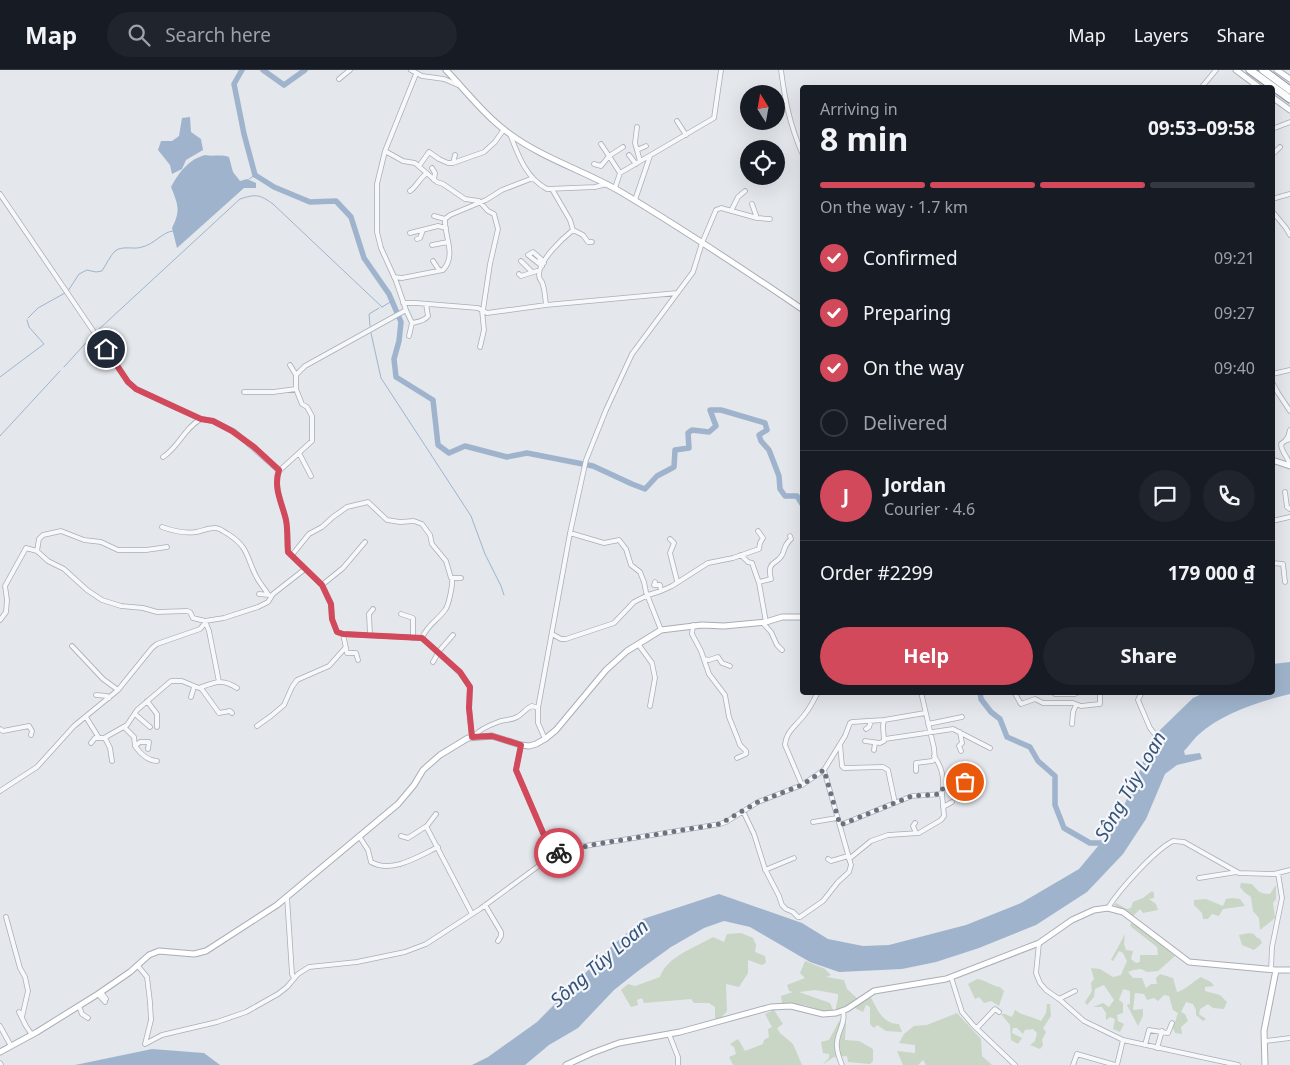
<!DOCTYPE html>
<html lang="en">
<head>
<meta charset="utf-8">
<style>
  :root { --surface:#171b24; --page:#20242c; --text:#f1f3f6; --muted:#9ea1a6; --line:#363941; --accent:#d1495b }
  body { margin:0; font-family:"Noto Sans",sans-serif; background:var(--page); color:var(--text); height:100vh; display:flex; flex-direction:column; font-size:19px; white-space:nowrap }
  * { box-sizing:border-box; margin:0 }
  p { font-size:16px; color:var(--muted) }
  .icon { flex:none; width:28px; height:28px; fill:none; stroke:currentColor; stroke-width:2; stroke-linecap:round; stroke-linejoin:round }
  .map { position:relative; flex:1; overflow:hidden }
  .panel { position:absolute; left:800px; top:15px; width:475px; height:610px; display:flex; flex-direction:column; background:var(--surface); border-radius:5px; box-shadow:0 5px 20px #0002 }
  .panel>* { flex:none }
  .needle { width:32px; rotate:349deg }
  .tools { position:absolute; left:740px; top:15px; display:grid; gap:10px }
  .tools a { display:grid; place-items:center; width:45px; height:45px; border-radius:50%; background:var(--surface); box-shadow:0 5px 20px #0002; font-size:25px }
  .pin { position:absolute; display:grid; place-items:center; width:42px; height:42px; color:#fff; margin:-21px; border:2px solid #fff; border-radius:50%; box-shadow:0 1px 5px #0007 }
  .courier { position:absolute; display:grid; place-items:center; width:50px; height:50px; margin:-25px; border:4px solid #d1495b; border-radius:50%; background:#fff; color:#222; box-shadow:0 1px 6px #0007 }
  .head em { font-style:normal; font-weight:700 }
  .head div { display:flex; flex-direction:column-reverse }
  .head { display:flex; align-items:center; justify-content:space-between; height:85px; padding:0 20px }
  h1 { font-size:32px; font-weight:700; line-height:38px }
  .bar { display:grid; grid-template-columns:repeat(4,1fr); gap:8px 5px; align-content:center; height:60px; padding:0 20px }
  .bar i { height:6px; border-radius:4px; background:var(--line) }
  .bar .selected { background:var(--accent) }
  .bar p { grid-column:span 4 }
  .line { display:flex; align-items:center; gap:12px; padding:0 20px; border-top:1px solid var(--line) }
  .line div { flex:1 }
  .round { display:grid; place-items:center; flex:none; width:52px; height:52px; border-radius:26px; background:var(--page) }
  ol { padding:0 20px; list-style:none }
  li { display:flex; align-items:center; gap:15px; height:55px }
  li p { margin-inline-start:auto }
  li .icon { padding:5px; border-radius:50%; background:var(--accent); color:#fff; stroke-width:4 }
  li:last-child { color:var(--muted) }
  li i { width:28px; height:28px; border:2px solid var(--line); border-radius:50% }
  .button { display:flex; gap:10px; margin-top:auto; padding:10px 20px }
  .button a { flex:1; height:58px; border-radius:30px; background:var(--accent); color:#fff; font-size:20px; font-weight:700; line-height:58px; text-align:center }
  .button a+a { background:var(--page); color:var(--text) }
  header { display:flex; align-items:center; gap:30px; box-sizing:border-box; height:70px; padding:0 25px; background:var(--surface); border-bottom:1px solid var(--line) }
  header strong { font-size:24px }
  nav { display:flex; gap:28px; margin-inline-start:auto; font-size:18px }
  .search { width:350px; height:45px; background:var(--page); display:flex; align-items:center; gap:12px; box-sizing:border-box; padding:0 18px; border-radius:28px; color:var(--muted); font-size:19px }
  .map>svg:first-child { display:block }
  .green { fill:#c9d6c5 }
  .water { fill:#9fb4cc }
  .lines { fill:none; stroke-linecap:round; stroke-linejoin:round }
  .stream { stroke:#9fb4cc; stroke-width:1 }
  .river { stroke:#9fb4cc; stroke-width:5.5 }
  .street-casing { stroke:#a9aeb7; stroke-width:5.5 }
  .secondary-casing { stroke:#a9aeb7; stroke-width:7 }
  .highway-casing { stroke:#8b94a3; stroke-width:9 }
  .street { stroke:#f7f8fa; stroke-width:4 }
  .secondary { stroke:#fff; stroke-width:5 }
  .highway { stroke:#fff; stroke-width:7 }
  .street-bridge-casing { stroke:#a9aeb7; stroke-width:5.5; stroke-linecap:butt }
  .street-bridge { stroke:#f7f8fa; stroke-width:4 }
  .done { stroke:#6c737f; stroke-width:5; stroke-dasharray:0 9 }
  .route { stroke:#d1495b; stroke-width:6 }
  .labels { text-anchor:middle; stroke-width:4.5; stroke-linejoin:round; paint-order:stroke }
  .water-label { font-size:19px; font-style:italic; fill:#34527a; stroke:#f4f6f9 }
</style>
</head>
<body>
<header>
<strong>Map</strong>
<div class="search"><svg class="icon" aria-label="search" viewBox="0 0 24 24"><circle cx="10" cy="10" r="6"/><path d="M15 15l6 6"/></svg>Search here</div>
<nav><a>Map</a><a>Layers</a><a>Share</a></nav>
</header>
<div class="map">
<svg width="1290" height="995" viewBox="0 0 1290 995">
  <rect width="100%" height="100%" fill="#e4e7ec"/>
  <path class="green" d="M1241 813 1252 814C1258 821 1260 824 1270 824L1276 815V829L1273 833 1275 848 1260 860 1259 848 1253 841 1251 827 1244 822 1240 817Z
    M1152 821 1154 823V828L1149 829 1156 834 1158 840 1143 843 1140 839 1133 846 1114 835 1116 833 1127 839 1131 838 1133 832 1143 828Z
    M1232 828 1240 829 1245 836 1223 839 1219 846 1212 844 1208 849H1203L1202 843 1194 835V830L1206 829 1223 836 1226 829Z
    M1132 851 1175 886 1158 901 1147 902 1141 899 1133 900 1128 902 1133 908H1142L1146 918 1151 914H1157L1156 908 1160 904 1173 908 1177 922C1187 919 1192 912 1201 907L1211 912 1214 916 1205 917V921L1220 925 1227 932 1224 939 1213 938 1208 934 1200 939 1199 944 1206 949 1203 951 1196 945V940L1193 934 1186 932 1181 942 1185 944 1188 951 1181 957 1182 964 1175 963 1173 958 1178 943 1173 940 1169 926 1164 925 1158 931 1154 928 1147 930 1144 924 1135 923 1133 940 1143 939V946L1138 956 1127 935 1130 934V921L1123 919 1119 930 1123 933V943L1117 945 1118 951 1124 954 1120 962 1113 959 1115 949 1110 947 1106 950V943L1102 937H1093L1103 933 1109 937 1114 930 1104 915 1095 919 1094 927 1087 935 1085 932 1092 921 1091 913 1094 909 1091 898 1100 899 1113 907 1121 905 1127 891 1123 883 1119 881 1113 891 1111 890 1125 864 1124 874 1126 880 1133 881 1131 889 1136 893 1140 892V885H1158L1157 877 1130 856Z
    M741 863 753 868 756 875 755 882 765 886 766 893 762 895 748 890V903L739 917 726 914 727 941 720 949 715 948V937L709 933H694L691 929 644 933 642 928 637 930 638 935 631 937 621 920 628 914 635 916 660 907C666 887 696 877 713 867L724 872 727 864Z
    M1249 863 1254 864 1256 867 1260 869 1262 873 1254 880 1242 875 1239 865Z
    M805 891 825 899 831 905 826 907 844 910 847 919 858 929 836 941C835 936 839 930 838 924L815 920 799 922 830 933 834 942H827L804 935 782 933 781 926 793 922 789 921 787 915 805 908 800 903Z
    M977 909C986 910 991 916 1000 917L1004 921 999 936 991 931 984 933 979 927 975 929 968 914Z
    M870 926C877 938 882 954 899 954L902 962 886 961 877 955 874 958 870 954V937L866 935 863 942 853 937Z
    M1047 934H1050L1051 946 1043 958 1046 962 1042 970 1043 975 1040 979 1030 975 1035 971 1037 963 1033 959 1025 960 1023 964 1017 958H1013L1012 963 1022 968 1018 974 1011 970 1010 955 1001 944H1005L1012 947 1015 940C1023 946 1031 946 1041 951L1046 943Z
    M774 940 783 954 777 958 780 963 793 974 802 995H733L729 987 736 984 734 977 730 974 738 969 745 981 763 974 764 970 769 967 768 959 772 957 765 944Z
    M957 943 981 969 982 986 992 995H926L923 990 918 995H903L897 981 915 983V975L899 973 904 964 914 956 927 955Z
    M839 951 846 953 845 970 859 971 873 979V991L870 994 848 992 847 986 834 987 822 995 829 988V984L823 983 821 972 829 970Z"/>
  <path class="water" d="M190 47 191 62 201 69 203 80 186 90 182 99 172 104 170 95 158 80 161 71H172L179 66 182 48Z
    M205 85C213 87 221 84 229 87L233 102 240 111 247 109 256 113V118H244L177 178 172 158C181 140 178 135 171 117 179 102 189 89 205 85Z
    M1290 592V624C1258 632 1222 643 1197 666 1192 671 1188 677 1184 681L1185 685 1200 683 1202 689 1177 695 1165 704 1146 749 1123 784 1087 822 1036 855 979 878 936 892 902 899 839 902 810 892 750 857 724 851 704 858 671 877 638 901 614 920 578 958 549 975 525 995H472L488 987 537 952 612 876 643 849 719 824 802 853 828 869 863 876 889 875 966 855 1021 833 1079 799 1099 775 1119 746 1139 703 1147 680 1160 660 1193 628 1204 623 1272 622 1273 594Z
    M152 979 204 983 220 995H75Z"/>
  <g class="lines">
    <path class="stream" d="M249 109 255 105
      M68 221 79 204 87 200 96 202 102 201C106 195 110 186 115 181 123 175 134 180 142 177 155 174 162 162 173 161
      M382 237 392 231
      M28 248 38 238 65 223
      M370 256 369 244 379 238
      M97 261 240 129C256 124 259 124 273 134L382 237
      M371 263 381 308 471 446 485 484 501 516 504 525
      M64 297 94 264
      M0 307 44 274 29 257 27 250
      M0 366 60 301"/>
    <path class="river" d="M242 0 234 14 244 64 255 105 274 117 310 132 336 131 351 147 364 188 389 224 401 252 399 271 394 289 396 307 433 330 438 375 449 383 465 376 507 387 527 383 593 396 632 414 645 419 657 406 674 397 675 380 689 378 688 363 692 360 709 362 716 356 710 340H721L765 353 767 360 759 365 761 371 769 380 779 406 780 419 785 426H797L802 434
      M263 0 284 15 305 0
      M980 622 981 629 991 642 1000 649 1007 667 1030 677 1038 691 1055 706V735L1064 758 1090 773H1107"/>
    <g class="street-casing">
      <path id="street" d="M411 0 422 6 444 9 458 15
        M781 0C785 31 790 55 802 83
        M416 4 385 81 377 114V162L381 178 396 211 406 240 305 296 296 305V319L302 334 307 337 312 346V371L279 401C273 418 283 433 286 450 288 460 287 471 288 482L322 515 331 534 332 549 337 562 343 564 422 568 424 570
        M339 9 350 0
        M1201 18 1216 0
        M677 51 686 65
        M637 57 635 73 640 91
        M1272 59 1290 52
        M510 64C518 85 526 108 547 119L595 117 607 114
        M601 74 609 86 623 77
        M637 80 646 76
        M385 81 403 91 415 93 437 112 443 114 465 129 479 131 488 141 494 144 498 159 490 194 483 240
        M1272 81 1275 82 1280 77
        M629 85 636 94
        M453 93 455 85
        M594 94 601 96 609 86 620 103
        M419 96 429 82 439 89 448 93H453L484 82 495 72 504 59
        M432 98 435 103 434 110
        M615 118 620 103 714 48 721 0
        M410 121C417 116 419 109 426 104
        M0 124 128 312 136 319 174 337 201 349 213 351 235 362 279 401
        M1272 129 1290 124
        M635 130 650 86
        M752 134 757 148 770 149
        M731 141 738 127 745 121
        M1272 141 1286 158 1290 165
        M434 146 445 149
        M573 160 583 165 588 172H592
        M410 163 438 156 446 158
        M417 169 420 168 423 160
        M432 175 448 172
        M433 191 439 200
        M521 191 532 202
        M542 196 528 185 533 182 541 189 539 191 544 193
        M519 204 521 206 537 201 539 202
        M394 207 402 208 443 200C457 185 444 166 445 149L450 145 486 130 502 120 533 108
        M403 233H416L478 238 487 243 546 235 677 223
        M546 235C545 227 545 220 542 212 540 209 539 209 539 205 539 190 563 168 573 160L570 150 552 119
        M406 240 412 253C417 252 425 251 428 246L426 234
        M409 266 412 253
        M480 277 484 260 482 240
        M290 295 296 305
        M1272 304 1290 300
        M1272 312 1278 323 1290 341
        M244 322H273L296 319
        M1290 360 1288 367 1285 371 1290 369
        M1285 371 1281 374C1281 382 1289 388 1290 396
        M299 383 311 406
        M163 387C179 377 184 358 201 349
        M1285 422 1287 437 1290 439
        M1272 451 1290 447
        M162 457C173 461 184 464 196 462 202 461 208 458 215 458 220 458 224 462 228 464 248 477 246 485 255 504 258 511 264 518 268 524
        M570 463 604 473 619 470 626 479 631 495 640 502 644 512 646 522 661 560
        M670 469 674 473 670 483 677 511
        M167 477 146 480H118L101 472 84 470 61 461 43 465 39 469 37 481 48 491 64 499 87 520 102 530 121 536 143 538 157 542 187 541 190 542 193 548 205 551 209 561 219 612
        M292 485 309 464 322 457 333 447 347 437 368 432 387 450 400 452 414 451 422 454 430 465 432 474 446 491 451 508H461
        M741 485 748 492 752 493 759 513 766 552
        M1272 493 1283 494 1285 512
        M655 512 654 515H660L661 521 672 516 708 493 733 488 759 479 760 473 763 468 758 461
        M759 512 771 509C766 489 778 496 783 483 785 477 786 473 791 469L790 466
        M322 515 343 498 365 472
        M259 524 269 525
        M401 544 413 548V568
        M0 550 6 542 7 530 5 516 26 478 37 481
        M762 552 771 562 777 575 782 580
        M693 555 692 564 701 581 709 604 725 625 729 647 737 667 740 675 746 681V684L737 688
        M343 564 347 583H356L358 590
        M552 564 561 569H566L614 553 634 532 648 525 661 521
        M370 565 369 544 373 539
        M422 568C428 554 437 551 445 540 449 535 453 514 452 508
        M638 574 652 593 655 608 650 636
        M72 576 103 609 118 620
        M439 581 453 565
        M444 588 460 603 470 617 469 638 472 667
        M704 589 709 590 718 587 722 593 730 596
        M433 592 438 583
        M201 618 219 643 230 641 232 643
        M1014 622 1021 634 1035 629 1043 633H1073L1081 636 1100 634V622
        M1142 622 1138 630 1150 658 1157 667
        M1055 624H1075L1077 622
        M96 625 107 626 109 628
        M191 627 194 617
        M147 631 157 644V657
        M135 644 150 657
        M86 647 99 668
        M928 654 962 647
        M1072 654 1073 642 1076 635
        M257 656 271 646 284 635 292 617 297 610 329 596 345 578
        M124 657 134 667 135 676
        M0 659 3 661 29 656 32 661 31 665
        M866 659 869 657 871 651
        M960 662 962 673 959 676 961 681
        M474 666C479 660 490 655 498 652 504 649 510 651 517 647 523 644 526 638 532 636L538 638
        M105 668 110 678 112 691
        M545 669 538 653V638L570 463 586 390 606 340 632 284 693 202 702 173 716 140 721 138 757 148
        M885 669 953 659 990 678
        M865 671 880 673 884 671 883 656 884 650
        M91 673 95 668H104L127 655 137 640 171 611H182L199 618C215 612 222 608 237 618
        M840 674 842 696 844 698 883 697 888 700 895 733
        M521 675 516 700 553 786
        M148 679 149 672H140L135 676C140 683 147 691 157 691
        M874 680 875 673
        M916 701V693L932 691 935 689 934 678 921 622
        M802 715 785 675C786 661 797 655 805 644 810 638 814 630 818 622
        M944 716 965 712 963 694
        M0 721 37 697 74 656 118 620 152 578 157 574 200 559 205 553V551L224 548 258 537 268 532 273 524 305 499
        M943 737 952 732
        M743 741 754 764 765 799 779 826 782 835 786 839 793 842 798 847H800L823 831 838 812 849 802 851 795 824 700
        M813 752 837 748
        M915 753 913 756 916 763
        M840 755 912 726 942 724C945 710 942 697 934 686
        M426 757 436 744
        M359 766 368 780 371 792C392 804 419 786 438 777
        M401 766 408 768 425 757 427 758 472 844
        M828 789 831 791 848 786
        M849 789 871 771 888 765 919 763 941 750 944 746 942 724
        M765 800 794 788
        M1199 808 1237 802
        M287 827 292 904 294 908
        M485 835 501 862V866L498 871
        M1108 838C1119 820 1155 780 1173 771L1184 772 1239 803 1274 804 1290 800
        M6 847 20 898 25 907 28 921 22 947
        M1039 873 1036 903 1040 913 1046 920 1059 929 1084 951 1123 970 1238 995
        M138 896 147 907 150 932 151 950 145 974
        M1271 900 1272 877 1282 828 1278 803
        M951 907 962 942 973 955 1015 995
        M101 922 106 929
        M98 924 105 932
        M1059 929 1075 921
        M79 936 82 944 88 948
        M19 942 26 956 32 965
        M0 956 11 976
        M977 958 995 939 999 942
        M669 964 678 987V995
        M1265 971 1290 968
        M145 974 162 965 217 952 246 942 278 924 287 917 298 904 309 897 357 892 405 882 426 874 480 839 552 786 573 778 591 775 720 754 726 752 758 732 802 715 824 700 845 666 850 653 852 652 884 650 925 643
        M1145 975 1149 960 1168 963 1172 953
        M1157 978 1162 961
        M0 993 1 995
        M842 995C839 988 836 980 837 972 838 961 846 952 843 941
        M1073 995 1077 984 1115 995
        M1117 995 1123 970"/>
    </g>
    <g class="secondary-casing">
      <path id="secondary" d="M446 0C467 22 486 47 510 64 542 88 587 102 621 122 683 159 743 199 802 239
        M1236 0 1260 18
        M1277 0 1290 9
        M1272 27 1290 40
        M1272 390 1290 396
        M0 982 37 962 98 924 130 902 149 885 159 881 194 884 206 881 277 835 398 734 414 715 423 700 440 685 468 668 492 666 521 675 529 676 536 674 545 669 556 660 606 600 627 581 661 560 702 555 724 556 766 552 782 547H802
        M566 995 592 983 619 973 680 962 771 937 791 936 823 944 836 943 847 939 874 921 946 909 1039 873 1072 850 1094 840 1108 838 1123 842 1189 892 1276 900H1290
        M1265 995 1264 961 1276 900"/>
    </g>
    <g class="highway-casing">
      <path id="highway" d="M1250 0 1290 29
        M1263 0 1290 20"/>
    </g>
    <use href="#street" class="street"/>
    <use href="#secondary" class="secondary"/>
    <use href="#highway" class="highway"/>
    <g class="street-bridge-casing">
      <path id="street-bridge" d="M424 570 444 588"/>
    </g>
    <use href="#street-bridge" class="street-bridge"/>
  </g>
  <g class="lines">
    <path class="done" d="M559 783 591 775 720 754 758 732 802 715 824 700 840 755 912 726 940 724 944 716 957 715 965 712"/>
    <path class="route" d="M106 279 128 312 136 319 201 349 213 351 232 361 254 377 279 400C273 418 282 433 286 450 288 460 287 471 288 482L322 515 331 534 332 549 337 562 343 564 422 568 460 602 470 617 469 638 472 667 492 666 521 675 516 700 553 786 559 783"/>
  </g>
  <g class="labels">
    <g class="water-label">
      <text transform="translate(1130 716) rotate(-60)" y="7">Sông Túy Loan</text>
      <text transform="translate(599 893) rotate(-41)" y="7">Sông Túy Loan</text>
    </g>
  </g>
</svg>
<div class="tools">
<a><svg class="needle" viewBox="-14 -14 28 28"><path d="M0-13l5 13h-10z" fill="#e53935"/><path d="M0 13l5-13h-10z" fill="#9ea1a6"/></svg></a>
<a><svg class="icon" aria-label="locate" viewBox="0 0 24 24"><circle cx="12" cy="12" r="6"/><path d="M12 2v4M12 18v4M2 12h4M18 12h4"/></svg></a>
</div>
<div class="pin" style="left:965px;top:712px;background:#ea580c"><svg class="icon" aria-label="bag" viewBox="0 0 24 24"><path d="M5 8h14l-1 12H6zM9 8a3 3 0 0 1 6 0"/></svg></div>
<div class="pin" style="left:106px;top:279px;background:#1f2937"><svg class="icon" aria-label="home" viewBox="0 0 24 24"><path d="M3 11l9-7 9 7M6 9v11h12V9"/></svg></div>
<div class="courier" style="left:559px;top:783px"><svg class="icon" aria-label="bike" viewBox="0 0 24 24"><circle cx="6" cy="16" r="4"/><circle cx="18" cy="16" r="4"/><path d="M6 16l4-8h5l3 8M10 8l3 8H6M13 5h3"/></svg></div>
<section class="panel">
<div class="head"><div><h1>8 min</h1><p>Arriving in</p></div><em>09:53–09:58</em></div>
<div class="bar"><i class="selected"></i><i class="selected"></i><i class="selected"></i><i></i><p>On the way · 1.7 km</p></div>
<ol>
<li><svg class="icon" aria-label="check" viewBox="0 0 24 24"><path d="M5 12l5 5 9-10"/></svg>Confirmed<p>09:21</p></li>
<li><svg class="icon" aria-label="check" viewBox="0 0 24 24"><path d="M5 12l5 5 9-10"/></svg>Preparing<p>09:27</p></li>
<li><svg class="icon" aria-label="check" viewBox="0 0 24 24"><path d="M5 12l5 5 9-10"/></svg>On the way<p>09:40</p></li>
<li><i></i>Delivered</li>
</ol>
<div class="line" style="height:90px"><b class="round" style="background:var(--accent);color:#fff">J</b><div><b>Jordan</b><p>Courier · 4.6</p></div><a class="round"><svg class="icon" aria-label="chat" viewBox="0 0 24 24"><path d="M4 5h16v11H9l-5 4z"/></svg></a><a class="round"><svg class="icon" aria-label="phone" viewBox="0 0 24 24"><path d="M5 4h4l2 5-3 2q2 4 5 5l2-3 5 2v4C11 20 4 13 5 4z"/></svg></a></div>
<div class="line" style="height:65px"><div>Order #2299</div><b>179 000 ₫</b></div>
<div class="button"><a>Help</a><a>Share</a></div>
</section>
</div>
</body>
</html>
